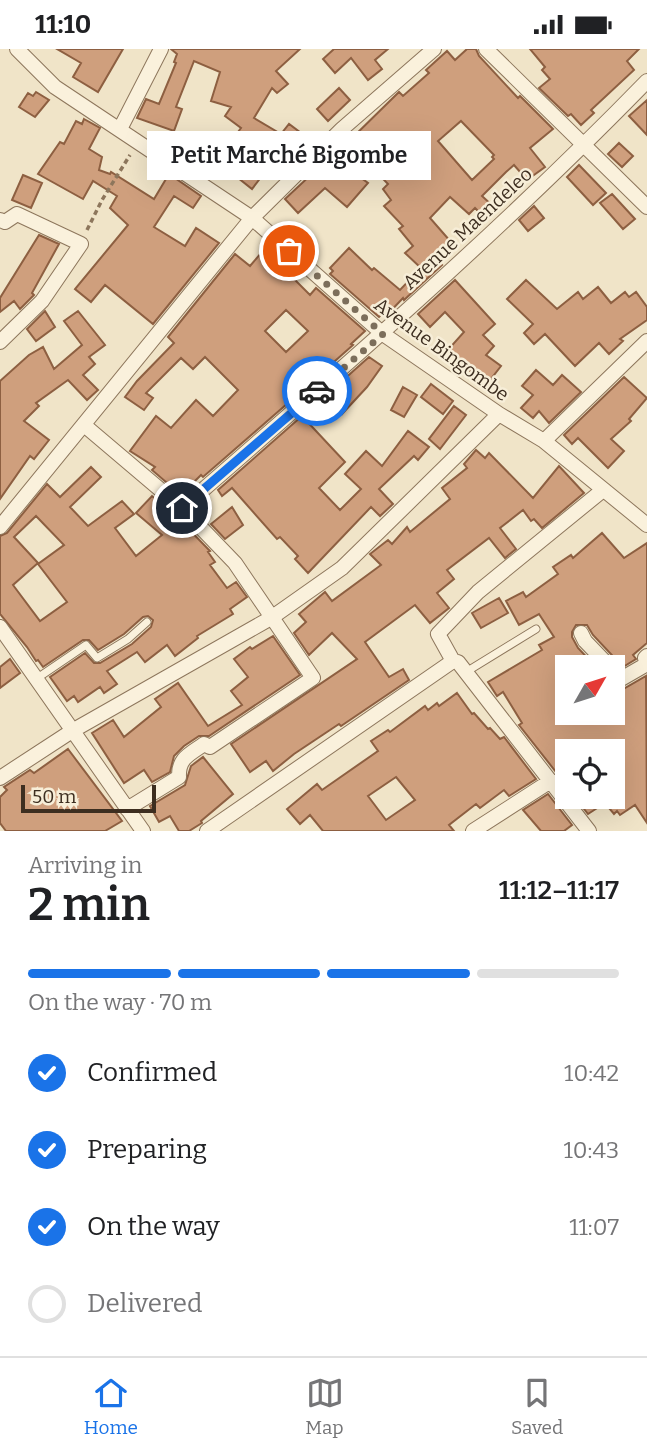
<!DOCTYPE html>
<html lang="en">
<head>
<meta charset="utf-8">
<style>
  :root { --surface:#fff; --page:#f6f6f6; --text:#202124; --muted:#757577; --line:#e0e0e0; --accent:#1a73e8 }
  body { margin:0; font-family:Bitter,serif; background:var(--page); color:var(--text); height:100vh; display:flex; flex-direction:column; font-size:26px; white-space:nowrap }
  * { box-sizing:border-box; margin:0 }
  p { font-size:23px; color:var(--muted) }
  .icon { flex:none; width:38px; height:38px; fill:none; stroke:currentColor; stroke-width:2; stroke-linecap:round; stroke-linejoin:round }
  .map { position:relative; height:782px; overflow:hidden }
  .panel { display:flex; flex-direction:column; background:var(--surface); flex:1 }
  .panel>* { flex:none }
  .needle { width:46px; rotate:51deg }
  .controls { position:absolute; left:555px; top:606px; display:grid; gap:14px }
  .controls a { display:grid; place-items:center; width:70px; height:70px; border-radius:0px; background:var(--surface); box-shadow:0 7px 28px #0002; font-size:35px }
  .scale { position:absolute; left:21px; bottom:18px; width:135px; box-sizing:border-box; padding-left:7px; border:4px solid #3d2e20; border-top:0; font-size:19px; line-height:24px; white-space:nowrap; color:#3d2e20; -webkit-text-stroke:5px #f7eed8; paint-order:stroke }
  .pin { position:absolute; display:grid; place-items:center; width:60px; height:60px; color:#fff; margin:-30px; border:4px solid #fff; border-radius:50%; box-shadow:0 2px 7px #0007 }
  .courier { position:absolute; display:grid; place-items:center; width:70px; height:70px; margin:-35px; border:5px solid #1a73e8; border-radius:50%; background:#fff; color:#222; box-shadow:0 2px 9px #0007 }
  .bubble { position:absolute; height:49px; border-radius:0px; background:var(--surface); box-shadow:0 7px 28px #0002; font-size:23px; font-weight:600; line-height:49px; text-align:center }
  .overview em { font-style:normal; font-weight:600 }
  .overview div { display:flex; flex-direction:column-reverse }
  .overview { display:flex; align-items:center; justify-content:space-between; height:119px; padding:0 28px }
  h1 { font-size:46px; font-weight:600; line-height:52px }
  .bar { display:grid; grid-template-columns:repeat(4,1fr); gap:10px 7px; align-content:center; height:84px; padding:0 28px }
  .bar i { height:9px; border-radius:5px; background:var(--line) }
  .bar .selected { background:var(--accent) }
  .bar p { grid-column:span 4 }
  ol { padding:0 28px; list-style:none }
  li { display:flex; align-items:center; gap:21px; height:77px }
  li p { margin-inline-start:auto }
  li .icon { padding:7px; border-radius:50%; background:var(--accent); color:#fff; stroke-width:4 }
  li:last-child { color:var(--muted) }
  li i { width:38px; height:38px; border:4px solid var(--line); border-radius:50% }
  .status { display:flex; justify-content:space-between; align-items:center; height:49px; padding:0 35px; background:var(--surface); direction:ltr }
  .status svg { height:19px; fill:currentColor }
  .dock { display:flex; justify-content:space-around; align-items:center; height:98px; border-top:2px solid var(--line); background:var(--surface); font-size:19px; color:var(--muted) }
  .dock a { display:grid; justify-items:center; gap:4px }
  .dock .selected { color:var(--accent) }
  .map>svg:first-child { display:block }
  .building { fill:#cf9f7d; stroke:#8d5f41; stroke-width:2; fill-rule:evenodd }
  .lines { fill:none; stroke-linecap:round; stroke-linejoin:round }
  .service-casing { stroke:#8d765c; stroke-width:9 }
  .minor-casing { stroke:#8d765c; stroke-width:16 }
  .path { stroke:#8d765c; stroke-width:3.5; stroke-dasharray:5 3.5; stroke-linecap:butt }
  .service { stroke:#faf1dc; stroke-width:7 }
  .minor { stroke:#faf1dc; stroke-width:14 }
  .done { stroke:#7c6e5b; stroke-width:7; stroke-dasharray:0 12.6 }
  .route { stroke:#1a73e8; stroke-width:9 }
  .labels { text-anchor:middle; stroke-width:5; stroke-linejoin:round; paint-order:stroke }
  .street-label { font-size:19px; fill:#3d2e20; stroke:#f7eed8 }
</style>
</head>
<body>
<div class="status"><b>11:10</b><svg viewBox="0 0 49 12"><path d="M0 12V9h3v3zM5 12V6h3v6zM10 12V3h3v9zM15 12V0h3v12zM26 1h20v11H26zM47 4h2v5h-2z"/></svg></div>
<div class="map">
<svg width="647" height="782" viewBox="0 0 647 782">
  <rect width="100%" height="100%" fill="#f0e4c8"/>
  <path class="building" d="M57 0H123L98 43 73 28 81 14Z
    M171 0H300L276 22 288 35 277 44 272 39 254 69 281 85 289 75 301 84 288 101 284 98 252 140 228 121 225 125 213 116 241 79 225 67 231 58 211 52 220 23 194 12 176 58 182 60 174 82 137 69 146 50 159 55 176 14 174 13 177 5Z
    M334 0H388L375 11 382 20 368 31 351 9 335 24 323 10Z
    M467 0H476L479 7 518 49 520 47 553 80 530 99 545 118 527 131 514 116 506 123 482 147 495 159 485 169 475 159 469 165 450 148 430 169 451 193 435 209 442 216 404 251 403 249 385 268 382 265 379 268 330 225 333 222 330 219 349 199 372 221 374 219 400 241 421 219 405 204 413 197 399 180 403 177 384 157 391 151 383 140 388 135 348 93 399 43 403 47 429 24 426 21 447 2 455 11ZM461 72 494 106 492 108 494 110 472 131 438 92Z
    M530 0H639L627 12 634 21 591 61 594 64 581 76 571 65 568 67 539 39 550 30 542 21 545 18Z
    M339 39 350 51 328 72 317 60Z
    M36 43 49 51 35 68 19 58 28 44 33 47Z
    M647 51V86L629 67Z
    M84 70 100 79 89 100 102 108 99 121 110 125 111 123 154 150 169 125 201 147 193 159 174 147 154 178 185 197 196 179 219 194 153 275 105 236 91 253 75 240 128 176 110 159 117 147 93 132 83 150 38 125 60 93 64 95 76 72 82 75Z
    M619 94 633 107 622 118 608 105Z
    M331 107 368 134 347 158 325 139 298 164 285 150Z
    M579 116 606 144 593 156 567 128Z
    M23 126 42 134 31 159 12 151Z
    M612 145 635 170 623 180 600 154Z
    M534 157 544 169 528 182 519 171Z
    M39 186 59 195 32 244 34 246 20 260 14 252 0 263V249Z
    M268 196 295 220 290 226 310 246 316 239 365 282 351 295 353 296 317 328 312 324 292 344 296 347 203 428 201 426 181 446 152 421 155 418 130 402 156 367 171 379 196 351 213 367 238 341 205 308 193 320 181 309 146 344 153 349 144 361 125 348 137 332 174 294 168 288 235 205 250 217ZM286 261 308 282 286 303 265 282Z
    M455 231 495 275 483 286 494 297 486 306 501 317 487 335 446 303 464 283 445 263 430 278 418 265Z
    M526 231 557 260 578 243 583 250 598 238 611 254 625 243 629 248 636 243 647 258V271L620 290 623 292 609 305 599 294 575 317 545 285 534 295 524 284 533 275 507 250Z
    M45 262 55 278 36 292 27 280Z
    M78 262 105 296 89 308 95 315 83 326 98 341 87 351 68 331 36 354 39 357 24 372 49 391 34 410 30 407 0 450V332L29 306 43 298 54 320 82 296 64 272Z
    M369 308 382 317 367 338 342 365 331 355 339 347 332 341Z
    M536 321 553 336 562 326 581 343 549 374 539 362 533 369 521 359 533 346 522 337Z
    M624 328 647 349 629 370 631 372 611 390 624 402 608 419 578 389 572 395 564 386Z
    M431 335 453 352 443 365 421 348Z
    M403 338 417 346 404 368 391 361Z
    M454 357 466 366 440 400 429 390Z
    M302 367 345 413 319 439 340 461 361 440 345 425 366 402 382 417 408 382 429 398 418 411 414 407 379 440 393 455 380 467 371 458 308 524 295 510 298 507 280 488 277 490 232 439 222 447 218 441Z
    M476 401 485 409 489 404 533 449 559 417 584 444 542 479 534 470 531 472 523 461 500 479 516 500 505 509 489 489 447 521 454 530 437 544 449 559 430 574 415 556 365 593 389 628 403 620 409 631 341 677 339 675 294 705 273 722 266 712 250 723 231 695 357 610 332 584 309 606 294 584 306 573 299 565 325 543 332 552 381 516 370 505 388 491 392 495 407 478 410 483 450 450 442 439 467 419 464 415Z
    M91 418 101 428 70 458 88 477 122 452 134 465 115 479 136 507 162 486 136 464 152 447 175 466 210 502 208 503 215 513 210 516 227 539 236 533 247 548 230 560 233 565 197 587 198 589 175 607 167 596 145 613 137 603 107 622 117 635 104 644 100 638 78 653 74 647 67 652 50 628 85 604 94 614H100L132 595 151 578 153 571 148 567 143 568 124 585 98 601 89 591H83L43 618 38 611 36 612 27 598 0 565V487L7 484 47 435 60 448ZM36 467 64 496 38 515 67 553 40 572 13 536 38 514 14 488Z
    M232 458 243 476 225 490 211 475Z
    M602 484 624 509 647 494V594L633 606 636 610 623 618 593 586 587 576H576L572 583V588L578 599 596 618H567V637L559 642 567 654V663H612V635L619 639H625L646 627 647 774 635 756 620 766 617 762 614 765 605 754 588 765 574 747H612V702H567V723H556L519 676 522 674 503 643 497 647 488 633 542 601 539 596 554 588 539 565 519 576 506 552 523 543 526 548 558 525 553 518 571 506 573 509Z
    M499 549 508 564 481 579 472 564Z
    M273 587 300 626 209 687H199L184 697 174 707 170 723 152 733 144 721 124 734 92 684 113 671 124 688 161 658 155 650 178 634 208 677 242 656 231 642 248 628 234 610 250 598 252 600Z
    M10 610 20 624 0 639V618Z
    M457 644 472 665 474 664 488 680 490 679 500 690 504 688 536 730 509 747 504 741 480 759 476 755 449 776 454 782H323L310 766 300 775 287 760 317 735 322 741 378 702 371 692 388 681 390 683 425 657 428 661 437 654 439 657ZM396 728 415 751 386 771 368 747Z
    M68 700 122 772 105 782H6L0 774V748L7 741 4 738 30 721 34 724Z
    M203 708 233 745 201 772 202 774 189 782H179L170 767 159 773 150 757 185 736 191 717Z
    M548 745 572 776 564 782H541L523 761Z"/>
  <g class="lines">
    <g class="service-casing">
      <path id="service" d="M466 623 536 580
        M36 630 86 596 97 609 128 590 147 573"/>
    </g>
    <g class="minor-casing">
      <path id="minor" d="M17 0 55 38 252 169 383 285 499 365 544 392 647 476
        M486 0 647 158
        M120 80 161 0
        M0 171 5 173 17 165 81 195 42 252 0 293
        M84 376 182 459 235 514 313 629 210 698 204 695C190 705 178 709 179 728L127 760
        M544 392 647 292
        M182 459C341 321 500 183 647 32
        M0 478 252 169 342 80 434 0
        M0 578 143 782
        M581 584 585 592 610 618
        M453 612 438 585 478 543 603 441
        M612 621 621 630 647 615 645 609 647 607
        M0 729 72 682 271 569 342 519 499 365
        M207 782 453 612 458 613 589 782
        M473 782 549 733H567"/>
    </g>
    <path class="path" d="M87 181 102 151 130 106"/>
    <use href="#service" class="service"/>
    <use href="#minor" class="minor"/>
  </g>
  <g class="lines">
    <path class="done" d="M289 202 383 285 317 342"/>
    <path class="route" d="M182 459 317 342"/>
  </g>
  <g class="labels">
    <g class="street-label">
      <text transform="translate(467 179) rotate(-43)" y="7">Avenue Maendeleo</text>
      <text transform="translate(442 300) rotate(36)" y="7">Avenue Bingombe</text>
    </g>
  </g>
</svg>
<div class="controls">
<a><svg class="needle" viewBox="-14 -14 28 28"><path d="M0-13l5 13h-10z" fill="#e53935"/><path d="M0 13l5-13h-10z" fill="#757577"/></svg></a>
<a><svg class="icon" aria-label="locate" viewBox="0 0 24 24"><circle cx="12" cy="12" r="6"/><path d="M12 2v4M12 18v4M2 12h4M18 12h4"/></svg></a>
</div>
<div class="scale">50 m</div>
<div class="pin" style="left:289px;top:202px;background:#ea580c"><svg class="icon" aria-label="bag" viewBox="0 0 24 24"><path d="M5 8h14l-1 12H6zM9 8a3 3 0 0 1 6 0"/></svg></div>
<div class="pin" style="left:182px;top:459px;background:#1f2937"><svg class="icon" aria-label="home" viewBox="0 0 24 24"><path d="M3 11l9-7 9 7M6 9v11h12V9"/></svg></div>
<div class="courier" style="left:317px;top:342px"><svg class="icon" aria-label="car" viewBox="0 0 24 24"><path d="M5 17H2v-5l4-1 3-4h7l3 4 3 1v5h-3M9 17h6M6 11h13"/><circle cx="7" cy="17" r="2"/><circle cx="17" cy="17" r="2"/></svg></div>
<div class="bubble" style="left:147px;top:82px;width:284px">Petit Marché Bigombe</div>
</div>
<section class="panel">
<div class="overview"><div><h1>2 min</h1><p>Arriving in</p></div><em>11:12–11:17</em></div>
<div class="bar"><i class="selected"></i><i class="selected"></i><i class="selected"></i><i></i><p>On the way · 70 m</p></div>
<ol>
<li><svg class="icon" aria-label="check" viewBox="0 0 24 24"><path d="M5 12l5 5 9-10"/></svg>Confirmed<p>10:42</p></li>
<li><svg class="icon" aria-label="check" viewBox="0 0 24 24"><path d="M5 12l5 5 9-10"/></svg>Preparing<p>10:43</p></li>
<li><svg class="icon" aria-label="check" viewBox="0 0 24 24"><path d="M5 12l5 5 9-10"/></svg>On the way<p>11:07</p></li>
<li><i></i>Delivered</li>
</ol>
</section>
<nav class="dock">
<a class="selected"><svg class="icon" aria-label="home" viewBox="0 0 24 24"><path d="M3 11l9-7 9 7M6 9v11h12V9"/></svg>Home</a>
<a><svg class="icon" aria-label="map" viewBox="0 0 24 24"><path d="M3 6l6-2 6 2 6-2v14l-6 2-6-2-6 2zM9 4v14M15 6v14"/></svg>Map</a>
<a><svg class="icon" aria-label="saved" viewBox="0 0 24 24"><path d="M7 4h10v16l-5-4-5 4z"/></svg>Saved</a>
</nav>
</body>
</html>
